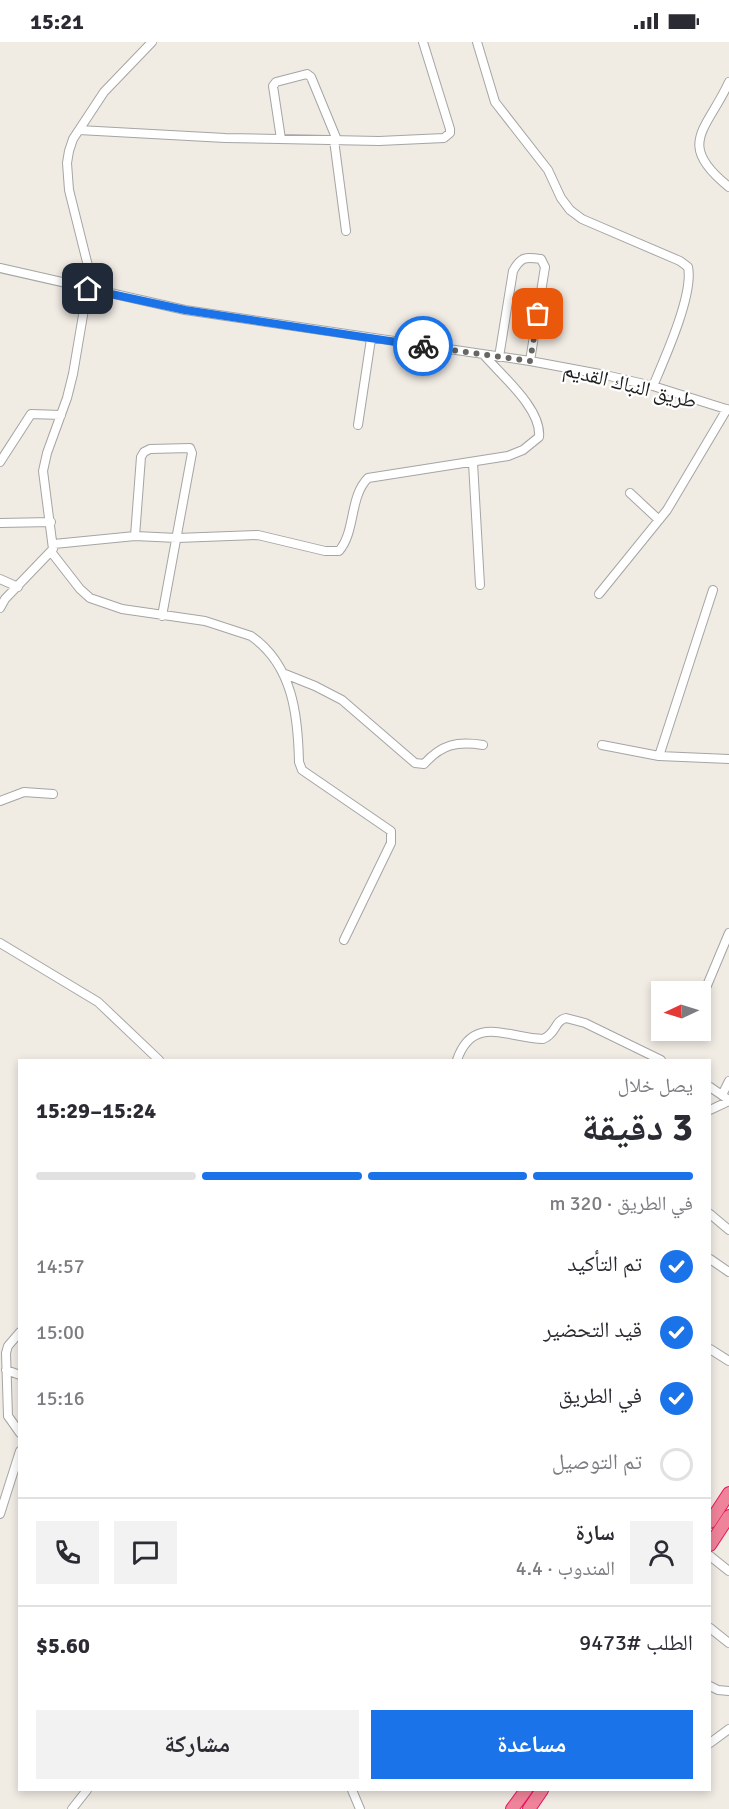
<!DOCTYPE html>
<html lang="ar">
<head>
<meta charset="utf-8">
<style>
  :root { --surface:#fff; --page:#f2f2f3; --text:#2b2b33; --muted:#7c7c81; --line:#e1e1e2; --accent:#1a73e8 }
  body { margin:0; font-family:Signika,"Noto Naskh Arabic",sans-serif; background:var(--page); color:var(--text); direction:rtl; height:100vh; display:flex; flex-direction:column; font-size:22px; white-space:nowrap }
  * { box-sizing:border-box; margin:0 }
  p { font-size:20px; color:var(--muted) }
  .icon { flex:none; width:33px; height:33px; fill:none; stroke:currentColor; stroke-width:2; stroke-linecap:round; stroke-linejoin:round }
  .map { position:relative; flex:1; overflow:hidden; direction:ltr }
  .drawer { position:absolute; left:18px; top:1017px; width:693px; height:732px; display:flex; flex-direction:column; background:var(--surface); border-radius:0px; box-shadow:0 3px 9px #0003; direction:rtl }
  .drawer>* { flex:none }
  .needle { width:39px; rotate:266deg }
  .fabs { position:absolute; left:651px; top:939px; display:grid; gap:12px }
  .fabs a { display:grid; place-items:center; width:60px; height:60px; border-radius:0px; background:var(--surface); box-shadow:0 3px 9px #0003; font-size:30px }
  .pin { position:absolute; display:grid; place-items:center; width:51px; height:51px; color:#fff; margin:-26px; border-radius:12px; box-shadow:0 3px 9px #0006 }
  .courier { position:absolute; display:grid; place-items:center; width:60px; height:60px; margin:-30px; border:4px solid #1a73e8; border-radius:50%; background:#fff; color:#222; box-shadow:0 2px 8px #0007 }
  .headline em { font-style:normal; font-weight:700 }
  .headline div { display:flex; flex-direction:column-reverse }
  .headline { display:flex; align-items:center; justify-content:space-between; height:102px; padding:0 18px }
  h1 { font-size:39px; font-weight:700; line-height:45px }
  .bar { display:grid; grid-template-columns:repeat(4,1fr); gap:9px 6px; align-content:center; height:72px; padding:0 18px }
  .bar i { height:8px; border-radius:4px; background:var(--line) }
  .bar .current { background:var(--accent) }
  .bar p { grid-column:span 4 }
  .line { display:flex; align-items:center; gap:15px; padding:0 18px; border-top:2px solid var(--line) }
  .line div { flex:1 }
  .round { display:grid; place-items:center; flex:none; width:63px; height:63px; border-radius:0px; background:var(--page) }
  ol { padding:0 18px; list-style:none }
  li { display:flex; align-items:center; gap:18px; height:66px }
  li p { margin-inline-start:auto }
  li .icon { padding:6px; border-radius:50%; background:var(--accent); color:#fff; stroke-width:4 }
  li:last-child { color:var(--muted) }
  li i { width:33px; height:33px; border:3px solid var(--line); border-radius:50% }
  .cta { display:flex; gap:12px; margin-top:auto; padding:12px 18px }
  .cta a { flex:1; height:69px; border-radius:0px; background:var(--accent); color:#fff; font-size:24px; font-weight:700; line-height:69px; text-align:center }
  .cta a+a { background:var(--page); color:var(--text) }
  .status { display:flex; justify-content:space-between; align-items:center; height:42px; padding:0 30px; background:var(--surface); direction:ltr }
  .status svg { height:16px; fill:currentColor }
  .map>svg:first-child { display:block }
  .lines { fill:none; stroke-linecap:round; stroke-linejoin:round }
  .minor-casing { stroke:#a5a5a5; stroke-width:10 }
  .highway-casing { stroke:#eb1360; stroke-width:14 }
  .minor { stroke:#fff; stroke-width:8 }
  .highway { stroke:#ef8399; stroke-width:12 }
  .done { stroke:#686663; stroke-width:6; stroke-dasharray:0 10.8 }
  .route { stroke:#1a73e8; stroke-width:8 }
  .labels { text-anchor:middle; stroke-width:4.5; stroke-linejoin:round; paint-order:stroke }
  .street-label { font-size:21px; fill:#1e1e1e; stroke:#fff }
</style>
</head>
<body>
<div class="status"><b>15:21</b><svg viewBox="0 0 49 12"><path d="M0 12V9h3v3zM5 12V6h3v6zM10 12V3h3v9zM15 12V0h3v12zM26 1h20v11H26zM47 4h2v5h-2z"/></svg></div>
<div class="map">
<svg width="729" height="1767" viewBox="0 0 729 1767">
  <rect width="100%" height="100%" fill="#f0ebe3"/>
  <g class="lines">
    <g class="minor-casing">
      <path id="minor" d="M477 0 495 60 548 128 561 156 570 168 582 177 680 219 688 225C694 252 664 318 653 344
        M729 40C707 88 675 102 729 145
        M79 88 225 96 379 99 444 96 450 91V87L423 0
        M281 97 273 44 276 40 307 32 311 35 337 98
        M334 98 346 189
        M0 226 185 268 530 319 605 333 653 344 729 368
        M499 315 513 229C521 214 526 215 541 217L545 225 530 319
        M358 383 371 297
        M0 420 31 372 61 373
        M473 421 480 543
        M630 451 659 478
        M0 481 51 480
        M135 494 141 415 144 410 150 407 190 406 192 411 162 574
        M54 502 135 494 177 496 258 493 325 509H339C356 489 349 455 368 436L508 414 523 408 539 395C542 367 501 333 484 313
        M52 511 80 547 90 556 122 567 205 579 251 594C293 623 298 674 299 720L302 728 391 789V801L344 898
        M0 537 18 545
        M599 552 667 468 727 367
        M0 566 5 557 53 507 43 429 47 411 67 356 73 332 90 232 69 148 67 121 69 109 73 97 104 50 152 0
        M285 632 315 644 342 658 415 721 424 722C442 702 457 699 483 703
        M602 703 659 714 729 717
        M659 714 713 548
        M0 759 24 750 53 752
        M0 901 98 960 159 1018
        M703 953 729 891
        M457 1018C473 972 508 996 543 997 557 991 554 979 566 976L585 981 661 1018
        M710 1045 729 1058
        M722 1053 729 1039
        M710 1068 729 1059
        M710 1172 729 1188
        M710 1217 729 1230
        M20 1290 8 1304 6 1311 8 1374 20 1391
        M710 1307 729 1319
        M6 1328 20 1333
        M0 1472 20 1409
        M710 1514 729 1529
        M710 1586 729 1601
        M710 1644 718 1648 729 1649
        M710 1701 729 1687
        M352 1748 360 1767
        M72 1767 87 1748"/>
    </g>
    <g class="highway-casing">
      <path id="highway" d="M710 1480 729 1451
        M710 1503 729 1474
        M512 1767 526 1748
        M529 1767 542 1748"/>
    </g>
    <use href="#minor" class="minor"/>
    <use href="#highway" class="highway"/>
  </g>
  <g class="lines">
    <path class="done" d="M423 304 530 319 538 272"/>
    <path class="route" d="M88 247 185 268 423 304"/>
  </g>
  <g class="labels">
    <g class="street-label">
      <text transform="translate(630 343) rotate(14)" y="7">طريق النباك القديم</text>
    </g>
  </g>
</svg>
<div class="fabs">
<a><svg class="needle" viewBox="-14 -14 28 28"><path d="M0-13l5 13h-10z" fill="#e53935"/><path d="M0 13l5-13h-10z" fill="#7c7c81"/></svg></a>
</div>
<div class="pin" style="left:538px;top:272px;background:#ea580c"><svg class="icon" aria-label="bag" viewBox="0 0 24 24"><path d="M5 8h14l-1 12H6zM9 8a3 3 0 0 1 6 0"/></svg></div>
<div class="pin" style="left:88px;top:247px;background:#1f2937"><svg class="icon" aria-label="home" viewBox="0 0 24 24"><path d="M3 11l9-7 9 7M6 9v11h12V9"/></svg></div>
<div class="courier" style="left:423px;top:304px"><svg class="icon" aria-label="bike" viewBox="0 0 24 24"><circle cx="6" cy="16" r="4"/><circle cx="18" cy="16" r="4"/><path d="M6 16l4-8h5l3 8M10 8l3 8H6M13 5h3"/></svg></div>
<section class="drawer">
<div class="headline"><div><h1>3 دقيقة</h1><p>يصل خلال</p></div><em>15:24–15:29</em></div>
<div class="bar"><i class="current"></i><i class="current"></i><i class="current"></i><i></i><p>في الطريق · 320 m</p></div>
<ol>
<li><svg class="icon" aria-label="check" viewBox="0 0 24 24"><path d="M5 12l5 5 9-10"/></svg>تم التأكيد<p>14:57</p></li>
<li><svg class="icon" aria-label="check" viewBox="0 0 24 24"><path d="M5 12l5 5 9-10"/></svg>قيد التحضير<p>15:00</p></li>
<li><svg class="icon" aria-label="check" viewBox="0 0 24 24"><path d="M5 12l5 5 9-10"/></svg>في الطريق<p>15:16</p></li>
<li><i></i>تم التوصيل</li>
</ol>
<div class="line" style="height:108px"><a class="round"><svg class="icon" aria-label="person" viewBox="0 0 24 24"><circle cx="12" cy="8" r="4"/><path d="M4 21q1-7 8-7t8 7"/></svg></a><div><b>سارة</b><p>المندوب · 4.4</p></div><a class="round"><svg class="icon" aria-label="chat" viewBox="0 0 24 24"><path d="M4 5h16v11H9l-5 4z"/></svg></a><a class="round"><svg class="icon" aria-label="phone" viewBox="0 0 24 24"><path d="M5 4h4l2 5-3 2q2 4 5 5l2-3 5 2v4C11 20 4 13 5 4z"/></svg></a></div>
<div class="line" style="height:78px"><div>الطلب #9473</div><b>$5.60</b></div>
<div class="cta"><a>مساعدة</a><a>مشاركة</a></div>
</section>
</div>
</body>
</html>
